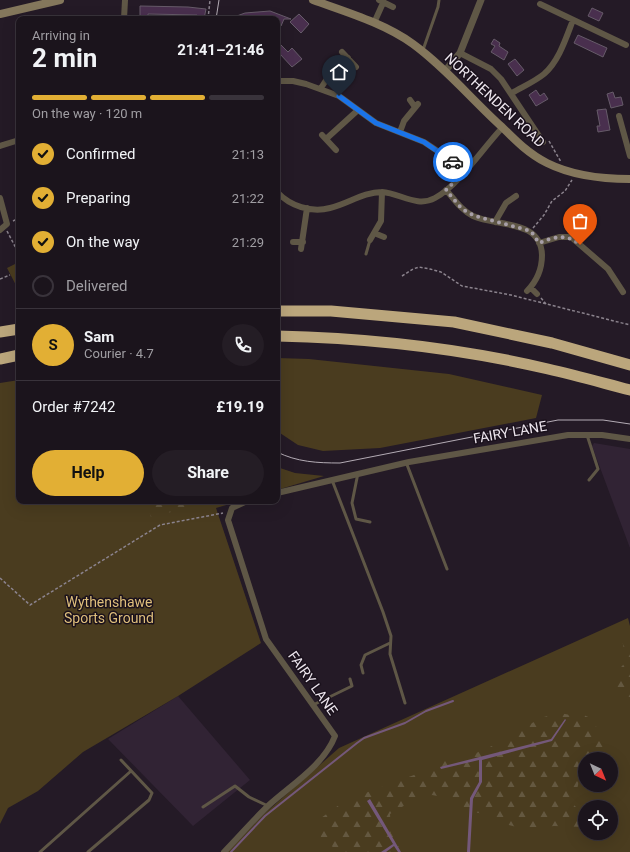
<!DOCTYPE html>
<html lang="en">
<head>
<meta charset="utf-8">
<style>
  :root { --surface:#1b141c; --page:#241d25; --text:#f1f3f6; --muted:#a09ea3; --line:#39333b; --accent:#e2af34 }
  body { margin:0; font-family:Roboto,sans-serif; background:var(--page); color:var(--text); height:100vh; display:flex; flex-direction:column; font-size:15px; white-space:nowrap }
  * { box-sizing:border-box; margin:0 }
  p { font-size:13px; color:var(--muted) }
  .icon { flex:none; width:22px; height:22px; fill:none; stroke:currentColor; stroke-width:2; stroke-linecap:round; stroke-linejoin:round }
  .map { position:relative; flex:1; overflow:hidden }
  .details { position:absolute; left:16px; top:16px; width:264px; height:488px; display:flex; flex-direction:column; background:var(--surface); border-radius:8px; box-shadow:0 4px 16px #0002,0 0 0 1px var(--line) }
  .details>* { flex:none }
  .needle { width:26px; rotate:137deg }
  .buttons { position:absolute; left:578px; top:752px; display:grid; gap:8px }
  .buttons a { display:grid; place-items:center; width:40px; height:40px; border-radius:50%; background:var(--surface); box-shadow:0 4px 16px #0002,0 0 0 1px var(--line); font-size:20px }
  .pin { position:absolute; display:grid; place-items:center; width:34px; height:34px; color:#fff; margin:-41px -17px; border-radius:50% 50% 50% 0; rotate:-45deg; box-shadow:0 0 4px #0007 }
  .pin .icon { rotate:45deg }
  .courier { position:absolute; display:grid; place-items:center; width:40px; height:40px; margin:-20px; border:3px solid #1a73e8; border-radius:50%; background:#fff; color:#222; box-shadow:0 1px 5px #0007 }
  .overview em { font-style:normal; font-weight:700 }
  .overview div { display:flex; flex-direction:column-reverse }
  .overview { display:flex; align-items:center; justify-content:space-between; height:68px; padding:0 16px }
  h1 { font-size:26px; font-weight:700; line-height:30px }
  .bar { display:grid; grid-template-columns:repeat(4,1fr); gap:6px 4px; align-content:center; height:48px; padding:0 16px }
  .bar i { height:5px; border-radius:3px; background:var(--line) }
  .bar .active { background:var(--accent) }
  .bar p { grid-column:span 4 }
  .line { display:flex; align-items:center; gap:10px; padding:0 16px; border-top:1px solid var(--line) }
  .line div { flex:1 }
  .round { display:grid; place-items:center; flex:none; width:42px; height:42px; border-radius:21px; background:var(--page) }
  ol { padding:0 16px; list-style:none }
  li { display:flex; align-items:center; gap:12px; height:44px }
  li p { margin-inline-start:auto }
  li .icon { padding:4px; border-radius:50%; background:var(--accent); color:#111; stroke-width:4 }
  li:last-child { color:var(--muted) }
  li i { width:22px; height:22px; border:2px solid var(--line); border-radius:50% }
  .button { display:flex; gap:8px; margin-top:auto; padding:8px 16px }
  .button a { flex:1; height:46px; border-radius:24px; background:var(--accent); color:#111; font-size:16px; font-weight:700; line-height:46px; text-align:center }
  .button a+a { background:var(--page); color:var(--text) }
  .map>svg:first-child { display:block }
  .built { fill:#312334 }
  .green { fill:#4a3c1f; fill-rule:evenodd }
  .forest { fill:url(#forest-firs) }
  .water { fill:#74587a }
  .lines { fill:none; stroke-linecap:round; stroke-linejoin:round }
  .stream { stroke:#74587a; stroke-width:2 }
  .building { fill:#492f4e; stroke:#665b69 }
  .path { stroke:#8b838d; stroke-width:1.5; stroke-dasharray:3 2; stroke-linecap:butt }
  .service { stroke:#5f5746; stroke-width:3 }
  .minor { stroke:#5f5746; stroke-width:6 }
  .tertiary { stroke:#5f5746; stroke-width:7 }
  .secondary { stroke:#84775c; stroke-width:8 }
  .motorway { stroke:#bba67c; stroke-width:11 }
  .tram { stroke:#b4acb5; stroke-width:1 }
  .done { stroke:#a79fa8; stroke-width:4; stroke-dasharray:0 7.2 }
  .route { stroke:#1a73e8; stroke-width:5 }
  .labels { text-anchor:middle; stroke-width:3; stroke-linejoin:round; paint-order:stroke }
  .street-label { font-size:14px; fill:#ede6ee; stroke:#1a111c }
  .park-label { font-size:14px; fill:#dfbf7c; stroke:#1a111c }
</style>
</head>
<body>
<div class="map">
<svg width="630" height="852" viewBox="0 0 630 852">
  <defs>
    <pattern id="forest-firs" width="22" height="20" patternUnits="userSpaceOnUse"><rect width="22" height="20" fill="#4a3c1f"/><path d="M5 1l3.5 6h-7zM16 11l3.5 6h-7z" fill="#645840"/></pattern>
  </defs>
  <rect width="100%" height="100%" fill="#241a26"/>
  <path class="built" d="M594 443 630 449V548L592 446Z
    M178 696 250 780 193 826 108 739Z"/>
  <path class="green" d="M19 262V291L7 268Z
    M277 358 309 359 449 374 542 395 536 418 380 448 323 451 298 445 277 431Z
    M19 380V501H240L216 508 261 643 178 696 83 752 38 791 8 808 0 824V383Z
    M277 467 295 473 324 476 277 490Z
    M628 618 630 626V852H227L264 814 339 748ZM585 759H611V785H585ZM585 807H611V833H585Z"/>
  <path class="forest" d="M146 501H215L151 517Z
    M620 632 627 635 630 643V698L613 690C609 678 619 669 627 661Z
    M579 710C582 715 585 715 590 718 595 722 602 738 604 744L598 759H585V766L580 775 574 805 585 816V827L554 826 524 829 497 822 479 813 467 812 459 800 432 795 417 798 390 814 391 833 400 849 397 852H344L331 846 319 835 318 824 321 818 339 805 360 795 414 775 444 761 467 757 492 746 508 735 544 717 560 713 570 715Z"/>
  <path class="water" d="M565 719 566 720 552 741 482 760V782L473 799 470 852H467L470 798 479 782V760L441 769 440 767 551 739Z
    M370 799 401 852H398L394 846 386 852H381L393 844 367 801Z"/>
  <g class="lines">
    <path class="stream" d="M231 852 265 816 357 743 364 738 405 723 426 711 453 701"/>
  </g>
  <path class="building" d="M140 6 188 7 206 9 204 19H197V15L148 14V18H140Z
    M592 8 603 13 599 21 588 16Z
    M270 11 291 19H284L281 26 277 24V19H262L255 17 257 19H234V17L245 13Z
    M299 14 309 24 301 33 290 22Z
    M578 35 607 48 603 57 574 43Z
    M494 39 500 43 499 46 508 52 504 60 491 52 495 46 491 44Z
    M277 41 288 52 292 48 302 59 292 67 280 54 277 56Z
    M515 59 524 70 517 76 508 64Z
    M536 90 540 96 544 93 548 99 536 106 529 95Z
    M613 92 615 98 621 97 623 105 611 108 607 94Z
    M606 109 610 130 598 132 597 126H600L597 110Z"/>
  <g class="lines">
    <path class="path" d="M208 19 210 0
      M549 141 561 162
      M13 221 19 218
      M533 228 544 215 552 201 565 191 572 180
      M7 231 19 254
      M402 276 413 269 419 267 430 269 441 272 462 286 511 295 630 325
      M0 279 10 275
      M541 298 546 304
      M0 578 30 605 160 525 223 513"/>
    <path class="service" d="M423 50 438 7 439 0
      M366 254 370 240
      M587 435 598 469 589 480
      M406 462 447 569
      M358 473 352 503 356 519 370 522
      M332 480 383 612 391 636 390 654 405 703
      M363 673 361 665 365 655 390 643
      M313 705 352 686 350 679
      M203 807 235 786 249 797 268 806
      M40 852 131 771
      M88 852 149 800 152 793 121 760"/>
    <path class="minor" d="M379 0 393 7
      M540 4 626 45
      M124 19 125 0
      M374 23 383 3
      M342 52 356 67
      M460 53 491 69 501 79 543 142
      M277 81H293L306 84 339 96 376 123 424 142 466 170
      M321 88 330 74 348 58
      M512 93C522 87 534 82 544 74 559 61 566 38 573 20
      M410 100 415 107
      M619 116 630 156
      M400 132 404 121 418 104
      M322 135 336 150
      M326 139 358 110
      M0 146 19 140
      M446 190C455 200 461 210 473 216 497 227 541 219 542 255 542 269 537 281 527 291
      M277 192C290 206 311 213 330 208 348 204 363 192 382 192 400 193 417 208 435 198 459 185 483 148 502 128
      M0 198 7 224 0 230
      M495 222 506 203 516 196
      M374 233 384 237
      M370 240 381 221 382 192
      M293 242H303
      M539 243 559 237H571L608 269 623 292
      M301 249 307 208
      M531 288 537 294
      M277 493 409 462 568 435H602L630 439
      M224 852C239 837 253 820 269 805 291 785 324 765 335 736L266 639 228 520 232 508 247 501"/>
    <path class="tertiary" d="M445 71 460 53 481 0"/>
    <path class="secondary" d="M313 0C346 12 384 23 413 44 446 68 472 100 502 127 516 141 529 154 547 163 573 176 602 179 630 179
      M0 14 60 0"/>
    <path class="motorway" d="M277 311H331L454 322 552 343 630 365
      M0 332 19 329
      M277 336C368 338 459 348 548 369 575 375 603 383 630 390
      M0 359 19 355"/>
    <path class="tram" d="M216 19 219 0
      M277 452C297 462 317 463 340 463L558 420H603L630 424"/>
  </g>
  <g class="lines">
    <path class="done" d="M453 162 466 170 446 190 462 209 475 216 531 231 539 243C554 237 567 233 580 245"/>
    <path class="route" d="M339 96 376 123 424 142 453 162"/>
  </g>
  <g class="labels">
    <g class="street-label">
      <text transform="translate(495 100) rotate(43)" y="5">NORTHENDEN ROAD</text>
      <text transform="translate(510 432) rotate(-10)" y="5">FAIRY LANE</text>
      <text transform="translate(313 683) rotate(55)" y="5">FAIRY LANE</text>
    </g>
    <g class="park-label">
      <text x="109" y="607">Wythenshawe<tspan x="109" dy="16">Sports Ground</tspan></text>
    </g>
  </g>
</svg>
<div class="buttons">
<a><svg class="needle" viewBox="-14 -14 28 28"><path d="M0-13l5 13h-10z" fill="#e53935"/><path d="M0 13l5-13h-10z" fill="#a09ea3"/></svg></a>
<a><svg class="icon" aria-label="locate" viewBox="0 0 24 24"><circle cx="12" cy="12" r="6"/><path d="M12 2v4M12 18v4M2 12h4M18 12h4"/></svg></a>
</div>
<div class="pin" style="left:580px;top:245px;background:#ea580c"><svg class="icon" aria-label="bag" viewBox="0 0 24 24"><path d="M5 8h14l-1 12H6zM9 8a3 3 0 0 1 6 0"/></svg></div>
<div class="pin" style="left:339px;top:96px;background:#1f2937"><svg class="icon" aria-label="home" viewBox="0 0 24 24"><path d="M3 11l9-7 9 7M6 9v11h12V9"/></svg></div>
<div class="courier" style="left:453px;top:162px"><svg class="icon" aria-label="car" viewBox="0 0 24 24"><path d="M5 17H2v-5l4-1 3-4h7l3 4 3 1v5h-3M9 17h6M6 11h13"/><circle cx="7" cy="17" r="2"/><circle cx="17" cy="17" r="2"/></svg></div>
<section class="details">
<div class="overview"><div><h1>2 min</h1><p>Arriving in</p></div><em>21:41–21:46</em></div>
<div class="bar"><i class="active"></i><i class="active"></i><i class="active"></i><i></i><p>On the way · 120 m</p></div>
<ol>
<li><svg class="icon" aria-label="check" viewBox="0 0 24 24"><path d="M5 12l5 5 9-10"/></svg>Confirmed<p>21:13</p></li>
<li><svg class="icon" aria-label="check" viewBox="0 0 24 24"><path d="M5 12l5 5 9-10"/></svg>Preparing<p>21:22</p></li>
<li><svg class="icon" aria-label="check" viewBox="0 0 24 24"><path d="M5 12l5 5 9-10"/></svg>On the way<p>21:29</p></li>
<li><i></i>Delivered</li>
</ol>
<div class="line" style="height:72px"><b class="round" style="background:var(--accent);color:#111">S</b><div><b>Sam</b><p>Courier · 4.7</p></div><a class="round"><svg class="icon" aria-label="phone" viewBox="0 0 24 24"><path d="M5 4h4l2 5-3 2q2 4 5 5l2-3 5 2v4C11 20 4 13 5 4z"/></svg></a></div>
<div class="line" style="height:52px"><div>Order #7242</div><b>£19.19</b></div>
<div class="button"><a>Help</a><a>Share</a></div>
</section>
</div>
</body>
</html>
